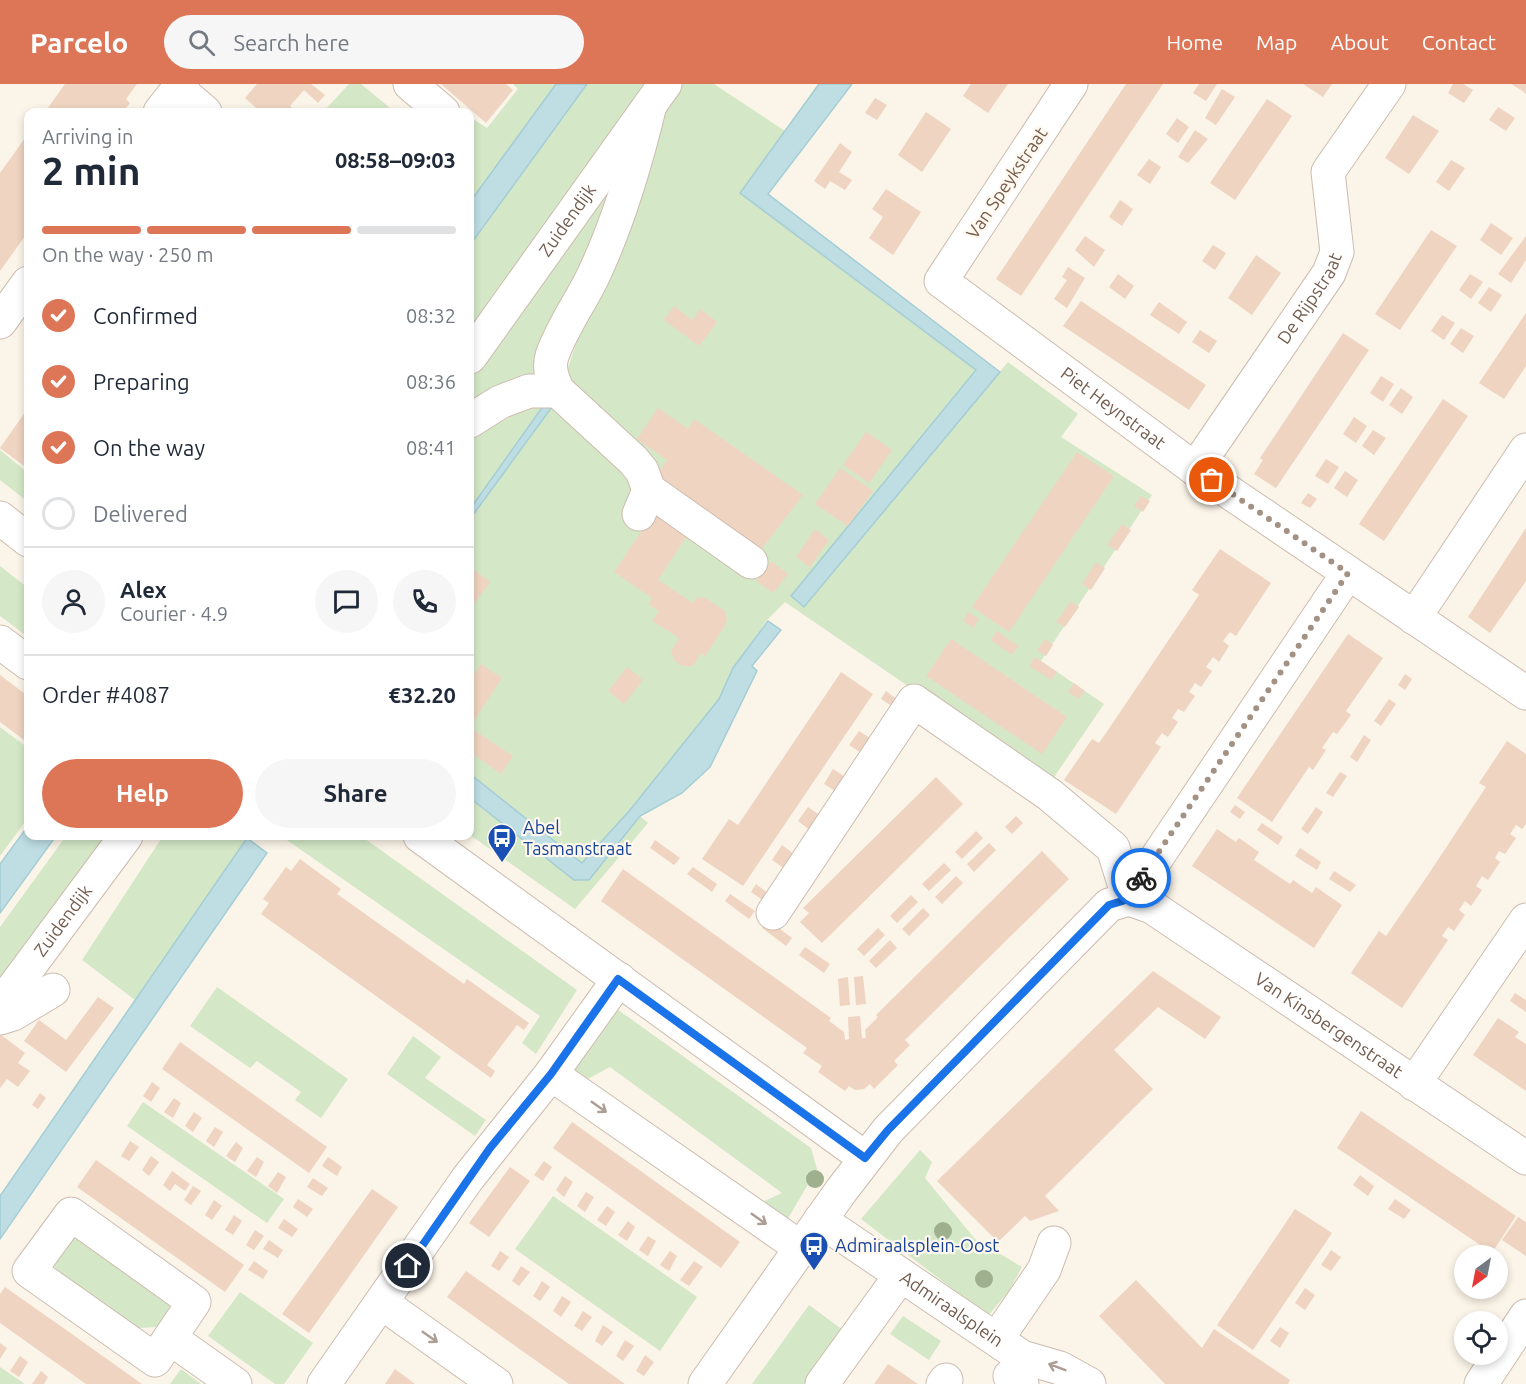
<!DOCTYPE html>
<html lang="en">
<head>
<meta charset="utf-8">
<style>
  :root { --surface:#fff; --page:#f6f6f7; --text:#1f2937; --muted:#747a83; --line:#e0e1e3; --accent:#dd7656 }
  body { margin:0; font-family:Ubuntu,sans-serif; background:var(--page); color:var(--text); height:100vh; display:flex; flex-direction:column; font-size:22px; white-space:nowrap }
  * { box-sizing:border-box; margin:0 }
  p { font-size:20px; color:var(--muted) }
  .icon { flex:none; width:33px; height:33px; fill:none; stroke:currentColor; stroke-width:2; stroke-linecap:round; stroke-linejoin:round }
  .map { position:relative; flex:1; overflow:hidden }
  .sheet { position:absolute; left:24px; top:24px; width:450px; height:732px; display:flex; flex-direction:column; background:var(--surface); border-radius:12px; box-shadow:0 3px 9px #0003 }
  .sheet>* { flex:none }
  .needle { width:39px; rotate:212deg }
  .buttons { position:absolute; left:1454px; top:1161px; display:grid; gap:12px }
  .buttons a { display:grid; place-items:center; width:54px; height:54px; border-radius:50%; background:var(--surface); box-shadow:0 3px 9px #0003; font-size:30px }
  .pin { position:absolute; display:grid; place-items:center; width:51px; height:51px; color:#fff; margin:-26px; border:3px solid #fff; border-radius:50%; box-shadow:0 2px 6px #0007 }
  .courier { position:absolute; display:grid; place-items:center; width:60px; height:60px; margin:-30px; border:4px solid #1a73e8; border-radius:50%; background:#fff; color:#222; box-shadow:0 2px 8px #0007 }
  .overview em { font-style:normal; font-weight:600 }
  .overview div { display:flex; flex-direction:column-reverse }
  .overview { display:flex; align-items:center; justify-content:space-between; height:102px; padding:0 18px }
  h1 { font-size:39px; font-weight:600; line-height:45px }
  .bar { display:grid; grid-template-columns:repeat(4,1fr); gap:9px 6px; align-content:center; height:72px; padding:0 18px }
  .bar i { height:8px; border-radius:4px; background:var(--line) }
  .bar .active { background:var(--accent) }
  .bar p { grid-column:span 4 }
  .line { display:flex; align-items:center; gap:15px; padding:0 18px; border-top:2px solid var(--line) }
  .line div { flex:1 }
  .round { display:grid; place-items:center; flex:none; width:63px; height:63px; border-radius:32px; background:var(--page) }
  ol { padding:0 18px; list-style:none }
  li { display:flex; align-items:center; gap:18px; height:66px }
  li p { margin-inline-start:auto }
  li .icon { padding:6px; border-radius:50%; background:var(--accent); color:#fff; stroke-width:4 }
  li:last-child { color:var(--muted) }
  li i { width:33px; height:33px; border:3px solid var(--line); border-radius:50% }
  .button { display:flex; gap:12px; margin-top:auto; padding:12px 18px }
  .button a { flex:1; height:69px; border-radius:36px; background:var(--accent); color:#fff; font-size:24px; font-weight:600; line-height:69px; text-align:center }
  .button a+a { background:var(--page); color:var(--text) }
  header { display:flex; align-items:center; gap:36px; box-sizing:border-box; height:84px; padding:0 30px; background:var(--accent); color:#fff }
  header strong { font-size:28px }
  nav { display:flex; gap:33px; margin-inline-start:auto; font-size:21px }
  .search { width:420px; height:54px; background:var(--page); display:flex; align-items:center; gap:15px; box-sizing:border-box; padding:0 21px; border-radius:33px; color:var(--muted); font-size:22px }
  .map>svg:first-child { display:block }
  .green { fill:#d4e8c7 }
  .water { fill:#bedee4; stroke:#a4cdd5; stroke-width:1.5 }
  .building { fill:#efd4c1 }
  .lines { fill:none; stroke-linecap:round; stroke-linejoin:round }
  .minor-casing { stroke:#cdbcaf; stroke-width:35 }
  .minor { stroke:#fff; stroke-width:33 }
  .tree { fill:#9fb08f }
  .oneway { stroke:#ac9d95 }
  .done { stroke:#a39184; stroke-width:6; stroke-dasharray:0 10.8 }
  .route { stroke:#1a73e8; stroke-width:8 }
  .labels { text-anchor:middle; stroke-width:4.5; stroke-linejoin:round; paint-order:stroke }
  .street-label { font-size:18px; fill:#745c4e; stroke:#fef8ee }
  .transit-label { font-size:18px; fill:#164399; stroke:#fef8ee; text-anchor:start }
</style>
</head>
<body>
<header>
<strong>Parcelo</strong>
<div class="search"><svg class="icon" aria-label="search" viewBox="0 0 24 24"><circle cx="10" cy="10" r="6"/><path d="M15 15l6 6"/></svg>Search here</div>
<nav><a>Home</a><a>Map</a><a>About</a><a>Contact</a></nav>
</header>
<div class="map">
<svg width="1526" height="1300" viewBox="0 0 1526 1300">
  <rect width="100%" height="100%" fill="#fbf4e8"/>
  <path class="green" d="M349 0H361L395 28H323Z
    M513 0H556L470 118V33L487 44 518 5Z
    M587 0H644L470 245V161Z
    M678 0H714L785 47 740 109 976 286 792 512 804 522 1008 278 1078 330 1061 353 1152 411 1041 577 1104 620 1050 699 785 518 767 536 733 584 719 615 630 726 582 779 470 690V435L551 323 546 318 470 425V354L546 314 563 299 646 48Z
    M619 77 540 299 470 335V293Z
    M0 366 28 389V418L0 396Z
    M0 482 28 504V553L0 532Z
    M0 643 28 664V734L0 772Z
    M470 714 574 796H589L640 732 648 739 575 825 470 751Z
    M66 752H109L0 904V843Z
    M163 752H250L135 916 82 876Z
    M281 752H361L577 906 536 970 522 959 540 932Z
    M217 903 348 995 321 1034 295 1016 301 1008 257 977 250 984 190 942Z
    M617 925 811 1064 817 1085 783 1143 752 1123 782 1109 610 983 580 999 567 991Z
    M413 952 441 973 425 994 486 1036 475 1052 387 990Z
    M143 1018 284 1115 267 1139 127 1042Z
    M920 1066 932 1078 925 1094 975 1155 1022 1183 1009 1207 988 1232 861 1135Z
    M553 1112 697 1213 660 1267 515 1165Z
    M65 1153 83 1156 161 1209 170 1224 157 1243 139 1244 59 1190 50 1174Z
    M240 1208 313 1259 284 1300H275L208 1252Z
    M809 1221 843 1246 804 1300H752Z
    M903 1232 941 1257 929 1276 890 1250Z
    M0 1283 25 1300H0Z
    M181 1285 201 1300H170Z"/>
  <path class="water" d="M556 0H587L470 161V118Z
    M819 0H852L768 110 1000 288 804 523 791 512 976 286 740 109Z
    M546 318 552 323 470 435V425Z
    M768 537 781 546 752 582 757 587 710 683 682 709 640 732 589 796H574L470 714V690L582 779 630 726 719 615 733 584Z
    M28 742V752H56L0 829V780Z
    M247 754 267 769 0 1155V1112Z"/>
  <path class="building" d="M65 0H137L126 15 130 19 124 27 119 24 116 28H45Z
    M257 0H311L325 11 318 19 304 6 290 22 297 28H261L245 14Z
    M441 0H506L513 6 486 39Z
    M971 0H1008L988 29 963 12Z
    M1126 0H1163L1021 212 996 195Z
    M1199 0H1217L1206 17 1193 9Z
    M1303 0H1332L1323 13Z
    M1453 0H1463L1473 6 1464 19 1448 9Z
    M1511 0H1526V10L1521 6Z
    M1222 5 1235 13 1216 41 1205 34Z
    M875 14 887 21 877 36 865 29Z
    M1267 15 1292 32 1235 116 1210 99Z
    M1498 23 1515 34 1506 47 1489 36Z
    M926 28 951 45 922 88 898 71Z
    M1413 31 1439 47 1409 90 1385 74Z
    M1177 34 1189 43 1178 59 1166 50Z
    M1195 46 1208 55 1188 79 1178 73Z
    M28 50V148L0 187V89Z
    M840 59 852 68 839 88 852 96 845 106 830 97 825 105 814 97Z
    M1149 75 1161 83 1150 100 1137 91Z
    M1451 76 1465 84 1449 107 1436 98Z
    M886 105 921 128 893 171 869 154 883 133 872 125Z
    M1120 116 1133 125 1122 142 1109 133Z
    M1491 139 1513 154 1501 171 1480 156Z
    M1431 146 1457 162 1400 246 1375 230Z
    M1085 152 1105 166 1094 183 1075 166Z
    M1526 152V176L1511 199 1498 190Z
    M1213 161 1226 169 1215 186 1202 177Z
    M1256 171 1281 189 1252 231 1228 214Z
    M1068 183 1085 194 1067 224 1054 215 1067 196 1062 193Z
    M1118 190 1134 202 1125 215 1109 203Z
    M1470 190 1483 198 1471 215 1459 206Z
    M1489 203 1502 211 1491 228 1478 219Z
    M1081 217 1206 301 1189 326 1063 242Z
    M1159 218 1187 238 1179 250 1150 231Z
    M674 222 692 236 700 225 717 238 699 262 664 236Z
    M1526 229V282L1504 315 1479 299Z
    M1442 231 1455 239 1444 256 1431 247Z
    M1461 244 1474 252 1463 269 1450 260Z
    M1200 246 1217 257 1209 269 1192 258Z
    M1343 249 1369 266 1276 404 1254 390 1263 376 1260 374Z
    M1381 292 1394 300 1383 318 1370 309Z
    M1401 304 1413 313 1402 330 1389 321Z
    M1443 315 1468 332 1384 457 1359 440Z
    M28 324V385L0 364Z
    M658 324 688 345 694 335 803 411 760 467 655 393 667 376 637 355Z
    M1354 333 1367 342 1356 359 1343 350Z
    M1373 346 1386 354 1374 371 1362 362Z
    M866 348 892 366 869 399 843 381Z
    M1077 368 1114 392 1009 548 972 523Z
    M1326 375 1339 383 1328 400 1315 392Z
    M840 384 873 407 848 442 815 420Z
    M1345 387 1358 396 1347 413 1334 404Z
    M1308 409 1317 415 1310 424 1301 419Z
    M1141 412 1150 417 1143 428 1134 422Z
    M654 429 687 451 658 496 693 519 696 514 704 513 725 527 727 536 724 543 705 572 701 569 693 582H682L674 576 671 567 679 554 652 537 659 527 648 520 652 514 614 488Z
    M1122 440 1131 446 1117 467 1107 461Z
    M1526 444V497L1490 549 1468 533Z
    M815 445 829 456 810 483 796 473Z
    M1220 465 1271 499 1236 552 1230 548 1223 557 1229 562 1219 578 1213 573 1206 583 1212 587 1201 603 1195 599 1189 608 1195 612 1184 628 1178 625 1172 634 1178 638 1168 653 1162 649 1155 659 1161 663 1116 730 1064 696 1092 655 1099 659 1106 649 1199 511 1192 506Z
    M771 477 788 490 773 509 756 497Z
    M1096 478 1105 484 1091 506 1082 500Z
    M473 485 490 498 474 520 470 517V490Z
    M1071 517 1079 523 1065 543 1056 538Z
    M968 528 979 535 973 544 963 537Z
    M997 547 1018 562 1012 571 991 556Z
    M1348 550 1383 574 1346 627 1351 631 1337 650 1333 648 1322 664 1326 666 1313 686 1309 683 1272 738 1237 714Z
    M951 555 1067 633 1042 670 926 592Z
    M1045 555 1053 561 1046 572 1037 566Z
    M1035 573 1057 588 1051 596 1029 582Z
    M481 580 502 594 470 643V596Z
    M627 583 643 596 624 620 608 607Z
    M841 588 873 610 743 802 702 775 729 735 738 741Z
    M1405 590 1412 595 1405 606 1398 601Z
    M0 591 28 612V659L0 638Z
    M1074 599 1085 607 1079 615 1068 608Z
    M886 607 899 617 895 624 881 615Z
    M1389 615 1396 620 1381 642 1374 637Z
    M474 646 513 672 501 690 470 668V653Z
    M859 647 873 656 863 670 849 661Z
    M1364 651 1371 656 1357 678 1350 673Z
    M1507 657 1526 670V740L1522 745 1516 741 1510 750 1516 754 1505 770 1499 767 1495 774 1500 778 1488 796 1482 792 1476 802 1482 806 1471 822 1465 817 1459 826 1465 831 1454 847 1448 843 1442 852 1448 856 1402 924 1351 889 1379 847 1386 852 1428 791 1486 703 1479 699Z
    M833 685 847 694 837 708 824 700Z
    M1340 688 1347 692 1333 713 1326 709Z
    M936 693 963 720 822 859 800 838 809 829 803 824Z
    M1235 721 1245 728 1240 735 1230 728Z
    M808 723 821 732 811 747 798 737Z
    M1316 723 1323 728 1308 750 1301 745Z
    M1016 732 1023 739 1012 750 1005 743Z
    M1262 739 1283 753 1278 761 1257 746Z
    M1217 745 1236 758 1239 754 1259 768 1254 776 1290 800 1293 796 1312 809 1316 803 1342 821 1314 864 1192 782Z
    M976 747 983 754 962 775 955 768Z
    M655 756 680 774 674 781 650 764Z
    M989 759 996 766 974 788 967 780Z
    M782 761 795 771 785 785 772 776Z
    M1300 764 1321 778 1317 786 1295 772Z
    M1042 767 1069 795 905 956 910 961 894 977 898 981 874 1005 870 1000 864 1005 855 1006 849 1002 845 1007 818 988 822 982 803 969 807 964 601 817 623 785 831 934 829 937 844 948 845 956 849 955 848 933 860 932 862 954H866L865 946 878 933 876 931Z
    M300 775 341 805 337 810 464 900 467 895 529 939 524 946 517 941 487 981 495 987 491 994 261 830 269 819 263 815 286 783 291 787Z
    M944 779 951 786 929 807 922 800Z
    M693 783 717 800 712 808 687 790Z
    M1334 787 1356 801 1350 808 1329 795Z
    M956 792 963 799 942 820 935 813Z
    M756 800 769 810 764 817 751 808Z
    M730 810 755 827 749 835 725 817Z
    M911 811 918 818 897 839 890 832Z
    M923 824 930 831 909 852 902 845Z
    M768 836 792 854 786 862 762 844Z
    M878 844 885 851 864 872 857 865Z
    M890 856 897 864 876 884 869 877Z
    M805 863 830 880 824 889 799 871Z
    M1153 887 1221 933 1205 955 1158 923 1114 966 1153 1005 1045 1112 1059 1127 1030 1137 1025 1132 998 1158 937 1097Z
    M863 892 866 920 856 921 854 893Z
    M848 893 850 921 840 922 838 895Z
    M1515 909 1526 916V928L1510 917Z
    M98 913 114 924 66 988 24 957 39 936 66 956Z
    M1498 934 1519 948 1515 953 1526 960V1007L1473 971Z
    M0 950 25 969 18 979 30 987 18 1003 7 995 0 1004Z
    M180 958 327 1063 309 1089 162 985Z
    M152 998 160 1004 151 1018 143 1012Z
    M40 1009 46 1014 38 1025 32 1021Z
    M174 1014 181 1019 173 1034 164 1028Z
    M1361 1027 1516 1132 1492 1169 1337 1064Z
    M194 1028 202 1034 193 1048 185 1042Z
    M572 1038 740 1158 721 1184 553 1064Z
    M215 1043 223 1048 214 1063 206 1057Z
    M130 1057 139 1063 129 1077 121 1072Z
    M236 1058 243 1064 235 1078 226 1072Z
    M151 1072 159 1078 149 1092 142 1086Z
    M257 1073 264 1078 256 1093 247 1087Z
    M328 1073 342 1083 337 1092 322 1082Z
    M96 1076 244 1181 225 1208 77 1103Z
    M544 1077 552 1083 543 1097 534 1091Z
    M510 1083 530 1097 489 1153 469 1139Z
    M172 1087 190 1100 185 1107 175 1100 170 1107 163 1101Z
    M278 1088 286 1093 277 1109 268 1102Z
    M1360 1091 1374 1102 1368 1112 1353 1101Z
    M565 1092 573 1098 564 1113 556 1106Z
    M313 1094 328 1104 322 1112 307 1103Z
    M193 1102 201 1107 191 1121 184 1116Z
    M372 1105 398 1123 309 1249 282 1230Z
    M586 1108 594 1113 585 1128 577 1122Z
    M298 1115 313 1125 307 1133 293 1123Z
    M1395 1115 1411 1126 1404 1135 1388 1125Z
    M214 1116 222 1122 212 1136 205 1131Z
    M607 1122 615 1128 606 1142 597 1136Z
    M1295 1125 1332 1149 1253 1266 1217 1241Z
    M234 1131 242 1137 233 1151 225 1146Z
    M1518 1133 1526 1138V1172L1502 1156Z
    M284 1135 298 1145 292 1153 278 1144Z
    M628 1137 635 1143 627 1157 618 1151Z
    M255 1146 264 1152 254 1166 246 1161Z
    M648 1152 656 1157 648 1172 639 1166Z
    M269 1156 283 1166 278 1174 263 1165Z
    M1331 1166 1341 1173 1331 1187 1321 1181Z
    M500 1167 509 1173 499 1187 491 1182Z
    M670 1167 677 1172 669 1187 660 1181Z
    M254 1177 268 1187 263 1195 248 1186Z
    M694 1177 703 1183 689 1202 680 1196Z
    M521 1182 530 1188 519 1202 512 1197Z
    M466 1187 614 1292 625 1300H569L511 1259 447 1213Z
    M1136 1196 1202 1264 1214 1245 1290 1296 1288 1300H1165L1099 1232Z
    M542 1197 550 1203 540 1217 533 1212Z
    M5 1203 69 1248 142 1300H86L0 1239V1210Z
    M1305 1204 1315 1211 1305 1226 1295 1219Z
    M562 1212 571 1218 561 1233 553 1227Z
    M583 1227 592 1233 582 1247 574 1242Z
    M603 1241 613 1248 602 1262 595 1257Z
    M1280 1243 1289 1249 1280 1264 1270 1257Z
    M625 1256 634 1262 623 1277 616 1272Z
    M0 1259 7 1264 0 1275Z
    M645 1271 654 1278 644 1292 636 1287Z
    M20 1272 28 1278 19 1293 10 1287Z
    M888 1280 893 1283 918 1300H874Z
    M395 1285 415 1300H385Z
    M41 1287 48 1293 44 1300H32Z"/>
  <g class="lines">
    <g class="minor-casing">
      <g id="minor">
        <path d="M410 0 443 28"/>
        <path id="s1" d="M1071 0 941 197 1195 385 1526 609"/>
        <path d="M178 5 205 28"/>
        <path d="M160 28 182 0"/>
        <path d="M0 238 28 199"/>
        <path id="s2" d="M470 273 665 0"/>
        <path d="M470 337 500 318 529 307H558"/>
        <path id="s3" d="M1195 385 1329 189 1337 168 1328 88 1389 0"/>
        <path d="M649 406 751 478"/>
        <path d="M639 430 649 406 642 387 633 376 558 307C553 296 548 285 552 272 562 243 581 218 594 190 619 137 636 79 650 21"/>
        <path d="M0 434 28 456"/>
        <path d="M1414 534 1526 366"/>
        <path d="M0 558 28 579"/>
        <path d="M420 752 865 1074"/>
        <path id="s4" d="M1129 815 1152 823 1526 1074"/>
        <path d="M773 829 914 617 1050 711 1113 764 1129 815"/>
        <path id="s5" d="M0 922 126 752"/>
        <path d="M0 934 13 930 53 906"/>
        <path d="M551 990 801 1164"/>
        <path d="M1414 1000 1526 836"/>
        <path d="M71 1130 194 1218 155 1276 29 1187Z"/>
        <path id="s6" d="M820 1136 1022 1273 1060 1284 1089 1300"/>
        <path d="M382 1219 496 1300"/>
        <path d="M993 1253 1001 1249 1044 1186 1054 1159"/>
        <path d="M170 1254 235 1300"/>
        <path d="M1010 1292 1022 1300"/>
        <path d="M324 1300 468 1094 551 990 619 895"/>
        <path d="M705 1300 841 1107 888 1046 1109 821 1129 815 1348 489"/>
        <path d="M822 1300 901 1191"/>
        <path d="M943 1300 946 1296"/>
        <path d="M1481 1300 1526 1232"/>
      </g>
    </g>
    <use href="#minor" class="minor"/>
  </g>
  <g class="tree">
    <circle cx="815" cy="1095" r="9"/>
    <circle cx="943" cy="1147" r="9"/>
    <circle cx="984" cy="1195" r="9"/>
  </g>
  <defs><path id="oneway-shaft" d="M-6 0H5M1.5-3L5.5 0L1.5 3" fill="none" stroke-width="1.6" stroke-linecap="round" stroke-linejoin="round" transform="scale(1.5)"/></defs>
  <g class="oneway">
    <use href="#oneway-shaft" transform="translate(599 1023) rotate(35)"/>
    <use href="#oneway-shaft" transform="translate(759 1135) rotate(35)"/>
    <use href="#oneway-shaft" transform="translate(430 1253) rotate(35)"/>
    <use href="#oneway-shaft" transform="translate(1057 1283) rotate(-159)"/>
  </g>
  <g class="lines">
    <path class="done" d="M1141 794 1348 489 1212 396"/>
    <path class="route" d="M408 1182 490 1064 551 990 618 895 865 1074 888 1046 1109 821 1129 815 1141 794"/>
  </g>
  <defs>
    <g id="bus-pin" transform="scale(1.5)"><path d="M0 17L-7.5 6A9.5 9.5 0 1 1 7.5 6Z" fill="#1a4fb4" stroke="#fef8ee"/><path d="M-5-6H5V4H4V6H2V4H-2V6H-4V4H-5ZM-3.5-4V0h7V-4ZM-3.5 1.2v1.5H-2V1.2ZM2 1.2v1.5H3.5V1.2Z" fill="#fff"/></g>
  </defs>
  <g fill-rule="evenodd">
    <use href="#bus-pin" x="502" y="754"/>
    <use href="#bus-pin" x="814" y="1162"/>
  </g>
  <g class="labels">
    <g class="street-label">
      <text transform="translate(1007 99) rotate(-56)" y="6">Van Speykstraat</text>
      <text dy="6" stroke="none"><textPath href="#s2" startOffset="168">Zuidendijk</textPath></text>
      <text dy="6" stroke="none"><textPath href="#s3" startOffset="206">De Rijpstraat</textPath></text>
      <text dy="6" stroke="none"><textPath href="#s1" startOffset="450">Piet Heynstraat</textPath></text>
      <text dy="6" stroke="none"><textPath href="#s5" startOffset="106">Zuidendijk</textPath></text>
      <text dy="6" stroke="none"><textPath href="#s4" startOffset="237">Van Kinsbergenstraat</textPath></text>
      <text dy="6" stroke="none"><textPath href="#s6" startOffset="159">Admiraalsplein</textPath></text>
    </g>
    <g class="transit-label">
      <text x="523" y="750">Abel<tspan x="523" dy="21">Tasmanstraat</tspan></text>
      <text x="835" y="1168">Admiraalsplein-Oost</text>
    </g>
  </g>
</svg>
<div class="buttons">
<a><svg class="needle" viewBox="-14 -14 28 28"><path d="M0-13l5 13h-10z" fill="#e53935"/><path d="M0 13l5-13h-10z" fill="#747a83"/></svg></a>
<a><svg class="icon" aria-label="locate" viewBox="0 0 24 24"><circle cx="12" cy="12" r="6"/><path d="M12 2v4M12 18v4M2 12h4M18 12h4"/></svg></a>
</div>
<div class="pin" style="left:1212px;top:396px;background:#ea580c"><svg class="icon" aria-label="bag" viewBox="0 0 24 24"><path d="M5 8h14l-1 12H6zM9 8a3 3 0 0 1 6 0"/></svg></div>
<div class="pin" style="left:408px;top:1182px;background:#1f2937"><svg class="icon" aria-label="home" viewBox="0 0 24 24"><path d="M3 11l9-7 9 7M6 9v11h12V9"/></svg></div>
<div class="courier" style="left:1141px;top:794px"><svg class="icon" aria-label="bike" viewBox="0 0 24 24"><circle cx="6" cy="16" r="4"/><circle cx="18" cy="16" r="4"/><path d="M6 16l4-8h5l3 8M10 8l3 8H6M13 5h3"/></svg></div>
<section class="sheet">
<div class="overview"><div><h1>2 min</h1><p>Arriving in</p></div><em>08:58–09:03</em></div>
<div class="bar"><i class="active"></i><i class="active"></i><i class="active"></i><i></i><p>On the way · 250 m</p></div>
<ol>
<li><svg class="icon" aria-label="check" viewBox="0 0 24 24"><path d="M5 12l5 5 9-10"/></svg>Confirmed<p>08:32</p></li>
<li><svg class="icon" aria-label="check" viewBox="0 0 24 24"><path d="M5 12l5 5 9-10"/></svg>Preparing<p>08:36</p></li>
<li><svg class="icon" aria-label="check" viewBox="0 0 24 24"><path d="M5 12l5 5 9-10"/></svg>On the way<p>08:41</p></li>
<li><i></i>Delivered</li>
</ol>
<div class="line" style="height:108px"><a class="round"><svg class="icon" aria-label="person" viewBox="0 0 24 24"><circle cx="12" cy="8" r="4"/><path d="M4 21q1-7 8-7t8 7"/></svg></a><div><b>Alex</b><p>Courier · 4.9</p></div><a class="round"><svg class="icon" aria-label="chat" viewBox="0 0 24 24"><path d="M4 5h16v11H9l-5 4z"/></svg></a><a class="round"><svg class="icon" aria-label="phone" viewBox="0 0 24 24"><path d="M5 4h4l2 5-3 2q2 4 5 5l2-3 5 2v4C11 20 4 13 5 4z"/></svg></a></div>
<div class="line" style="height:78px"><div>Order #4087</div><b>€32.20</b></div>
<div class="button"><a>Help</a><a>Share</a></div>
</section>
</div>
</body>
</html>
